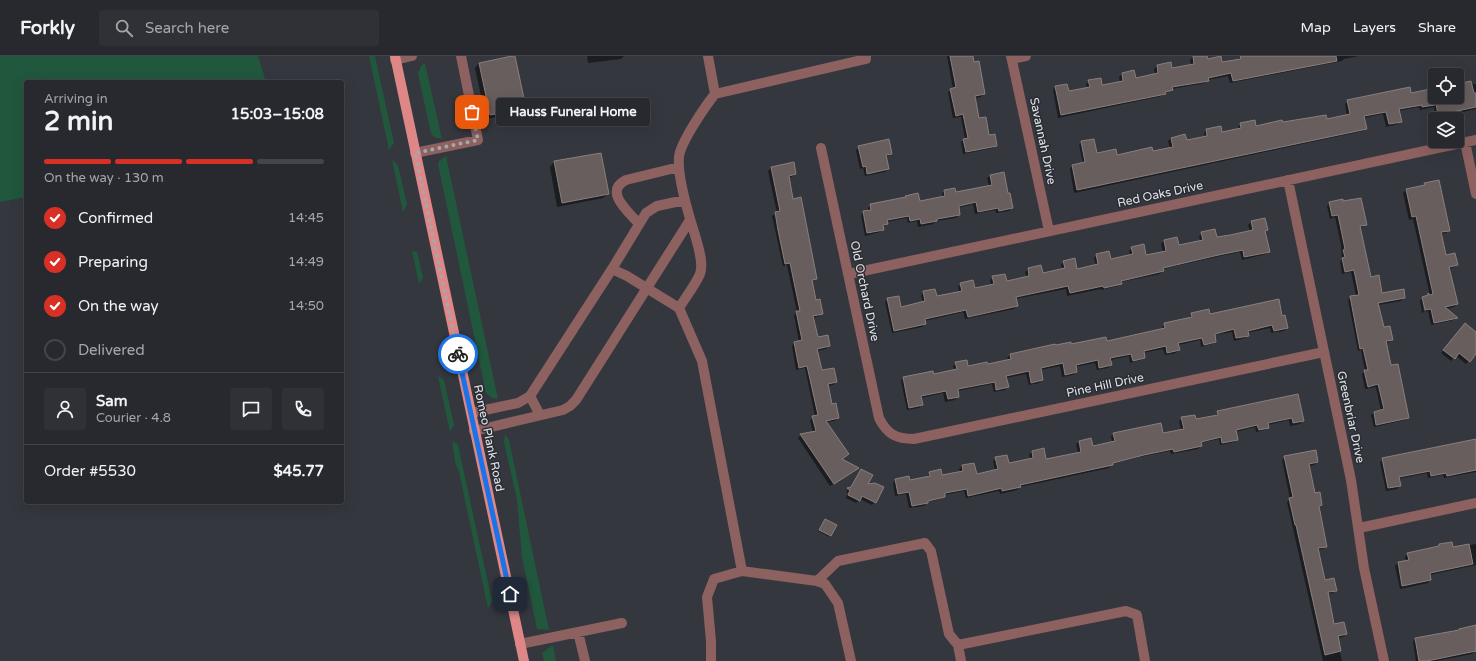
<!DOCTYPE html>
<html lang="en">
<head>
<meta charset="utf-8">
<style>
  :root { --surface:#27292e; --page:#2f3136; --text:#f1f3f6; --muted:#a4a6aa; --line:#43454a; --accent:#d93025 }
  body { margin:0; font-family:"Varela Round",sans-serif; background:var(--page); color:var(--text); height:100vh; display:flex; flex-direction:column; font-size:15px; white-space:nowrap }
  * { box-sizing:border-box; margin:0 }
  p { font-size:13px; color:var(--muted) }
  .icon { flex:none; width:22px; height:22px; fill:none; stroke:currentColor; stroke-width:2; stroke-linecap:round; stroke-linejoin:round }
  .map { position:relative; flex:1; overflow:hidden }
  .details { position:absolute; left:24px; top:24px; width:320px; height:424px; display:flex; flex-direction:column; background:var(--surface); border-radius:4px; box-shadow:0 4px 16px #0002,0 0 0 1px var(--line) }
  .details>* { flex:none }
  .controls { position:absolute; left:1428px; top:12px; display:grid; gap:8px }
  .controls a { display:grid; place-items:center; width:36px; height:36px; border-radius:4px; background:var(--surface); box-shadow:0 4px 16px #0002,0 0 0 1px var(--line); font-size:20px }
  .pin { position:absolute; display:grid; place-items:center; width:34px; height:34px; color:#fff; margin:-17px; border-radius:8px; box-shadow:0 2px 6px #0006 }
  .courier { position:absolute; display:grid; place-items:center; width:40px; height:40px; margin:-20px; border:3px solid #1a73e8; border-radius:50%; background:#fff; color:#222; box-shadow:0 1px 5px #0007 }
  .bubble { position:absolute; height:28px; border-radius:4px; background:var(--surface); box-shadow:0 4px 16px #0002,0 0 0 1px var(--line); font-size:13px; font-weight:800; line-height:28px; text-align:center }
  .overview em { font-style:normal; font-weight:800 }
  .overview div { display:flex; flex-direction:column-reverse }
  .overview { display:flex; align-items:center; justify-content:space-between; height:68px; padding:0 20px }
  h1 { font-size:26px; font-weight:800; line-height:30px }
  .bar { display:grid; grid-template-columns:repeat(4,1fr); gap:6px 4px; align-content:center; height:48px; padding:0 20px }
  .bar i { height:5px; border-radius:3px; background:var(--line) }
  .bar .active { background:var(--accent) }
  .bar p { grid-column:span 4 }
  .line { display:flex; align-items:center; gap:10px; padding:0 20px; border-top:1px solid var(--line) }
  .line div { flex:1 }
  .round { display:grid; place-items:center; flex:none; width:42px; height:42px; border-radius:4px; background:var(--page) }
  ol { padding:0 20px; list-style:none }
  li { display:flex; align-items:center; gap:12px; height:44px }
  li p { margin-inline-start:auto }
  li .icon { padding:4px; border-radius:50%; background:var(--accent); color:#fff; stroke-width:4 }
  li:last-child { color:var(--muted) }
  li i { width:22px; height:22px; border:2px solid var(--line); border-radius:50% }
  header { display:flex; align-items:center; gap:24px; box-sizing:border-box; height:56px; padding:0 20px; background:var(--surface); border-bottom:1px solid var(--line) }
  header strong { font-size:19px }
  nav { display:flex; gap:22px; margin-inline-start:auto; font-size:14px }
  .search { width:280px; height:36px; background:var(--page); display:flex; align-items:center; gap:10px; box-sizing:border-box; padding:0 14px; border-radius:4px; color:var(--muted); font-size:15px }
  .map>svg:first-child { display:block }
  .green { fill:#21573d }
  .shadow { fill:#0007 }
  .building { fill:#685e5d; stroke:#897f7d }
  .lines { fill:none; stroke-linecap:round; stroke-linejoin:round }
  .minor { stroke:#8c6160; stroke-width:10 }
  .major { stroke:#df8787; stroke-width:10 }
  .done { stroke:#a5a7ac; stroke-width:4; stroke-dasharray:0 7.2 }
  .route { stroke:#1a73e8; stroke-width:5 }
  .labels { text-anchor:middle; stroke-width:3; stroke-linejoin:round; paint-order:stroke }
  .street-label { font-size:12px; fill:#e2e4e8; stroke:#2a2d33 }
</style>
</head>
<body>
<header>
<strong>Forkly</strong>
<div class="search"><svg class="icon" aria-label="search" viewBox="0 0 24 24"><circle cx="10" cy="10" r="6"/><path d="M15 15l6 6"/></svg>Search here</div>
<nav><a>Map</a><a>Layers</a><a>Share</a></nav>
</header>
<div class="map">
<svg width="1476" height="605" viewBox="0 0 1476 605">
  <rect width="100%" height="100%" fill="#34373e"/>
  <path class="green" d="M0 0H258L266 26H26V141L0 146Z
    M369 0H375L394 87 389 94Z
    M425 7 442 83 434 81 431 77 418 18 421 10Z
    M446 100 498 343 492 342 486 337 438 108 439 105Z
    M392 104 398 109 407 148 403 156Z
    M412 195 417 196 423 222 419 228Z
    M438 320 444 324 454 369 450 376Z
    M505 378 509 384 549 574 537 573 522 501 517 444 504 386Z
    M452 385 458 389 492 545 488 552 459 416 455 406Z
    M553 589 556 605H544L542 597Z"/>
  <path class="shadow" d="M587 0H624L621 3 588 7Z
    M947 0H972L984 38 981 41 974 42 978 64 996 89 993 92 963 98 961 86 965 83 961 61 953 62 948 36 953 33Z
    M1198 0H1206L1207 4 1221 8 1238 4 1240 2 1239 0H1359L1344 3 1342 5 1230 27 1228 20 1208 24 1205 27 1172 33 1162 40 1058 62 1053 34 1055 31 1068 37 1087 32 1086 28 1089 25 1102 31 1120 27 1119 21 1122 18 1133 15 1135 23 1155 19 1154 13 1157 10 1171 14 1191 9 1190 4 1193 1Z
    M479 7 525 51 520 56 486 63 475 12Z
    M1476 28V53L1436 62 1434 51 1420 54 1419 51 1398 55 1400 65 1398 68 1386 71 1383 58 1363 62 1365 72 1363 75 1074 137 1070 113 1072 110 1083 108 1079 89 1082 86 1096 99 1116 100 1152 96 1170 92 1168 85 1171 82 1186 86 1205 82 1204 77 1206 74 1221 77 1239 74 1238 71 1241 68 1256 71 1326 64 1347 60 1345 48 1348 45 1411 38 1435 33V41H1457V29Z
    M859 91 891 98 886 101 888 113 885 116 865 120 863 112 860 113 856 94Z
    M554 106 608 138 603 142 557 151 550 111Z
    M793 108 795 118 792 121H788L792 144 816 222 812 226 816 245 822 257 819 260 813 262 817 282 829 290 826 293 817 295 821 315 836 326 833 329 827 330 831 349 838 362 835 365 826 366 841 403 855 414 830 430 798 382 801 379 813 377 810 364 815 360 805 312 796 314 792 290 794 287 799 286 794 259 797 256 787 209 783 210 772 160 777 157 768 115 771 112Z
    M990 120 1007 138 1012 152 1009 155 996 157 995 154 975 158 973 148 958 152 959 159 956 162 936 165 933 168 918 171 917 165 908 167 907 162 886 166 887 168 883 171V174L880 176 865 180 861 159 864 156 868 155V152L871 149 904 143 906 141 919 146 942 142V138L944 135 955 138 989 130 987 122Z
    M1425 128 1449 174 1446 177 1440 178 1445 200 1457 208 1454 211 1448 213 1457 248 1454 251 1446 253 1457 262 1454 264 1431 269 1428 255 1426 256 1424 242H1422L1428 238 1430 240 1413 163 1409 164 1403 137 1406 134 1422 131Z
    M1330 147 1365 168 1363 171 1359 172 1370 222 1381 238 1404 242 1401 245 1378 249 1383 273 1392 283 1389 286 1385 287 1391 311 1408 361 1405 364 1374 371 1371 359 1374 357 1381 355 1376 331 1365 333 1362 318 1365 315 1361 294 1358 295 1348 244 1351 241 1356 240 1351 216 1342 218 1340 206 1342 203 1341 189 1335 161 1330 163 1327 150Z
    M1264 163 1267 174 1265 176 1269 195 1266 198 1242 204 1240 196 1211 202 1163 213V215L1160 218 1121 226 1118 230 1101 234V233L1067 240 1066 233 1015 243 1017 250 1014 253 965 263 963 256 925 265V268L922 271 892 277 885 246 888 243 901 252 923 247 921 239 924 236 936 241 959 236 958 231 961 228 974 233 991 229 990 224 993 221 1006 226 1027 222 1025 216 1028 213 1042 218 1062 214 1061 209 1063 206 1076 214 1096 210 1094 202 1097 199 1110 204 1130 200 1129 195 1132 192 1146 200 1163 196 1161 188 1164 185 1178 190 1200 185 1199 180 1202 177 1216 182 1250 175 1248 169 1251 166Z
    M1422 243 1424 256 1422 257 1420 244Z
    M1192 258 1281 261 1287 272 1284 275 1271 277 1270 272 1247 277 1248 279 1245 282 1234 285 1232 276 1214 279 1215 286 1212 288 1201 291 1200 284 1178 289 1179 294 1176 297 1165 299 1163 293 1143 297 1144 302 1141 304 1130 307 1129 300 1110 304 1111 309 1108 312 1097 314 1095 307 1075 311 1076 316 1073 319 1062 321 1060 310 1040 314 1042 324 1039 327 1029 329 1026 318 1006 322 1007 331 1005 334 994 336 992 328 957 335 958 341 955 344 945 346 943 337 921 342 922 349 919 352 907 354 901 325 903 322 933 319 954 315 953 310 956 307 967 311 987 309 1008 304 1007 302 1010 299 1055 291 1106 286 1162 274V271L1165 268 1189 262V261Z
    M1462 271 1476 277V297L1466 308 1456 300 1451 305 1441 297Z
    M1297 339 1303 365 1300 368 1290 370 1289 364 1268 369V371L1265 374 1256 376 1255 371 1235 376 1237 383 1234 386 1220 389 1219 383 1200 387 1201 390 1198 393 1171 398 1170 395 1140 401 1112 408 1109 412 1020 431 1017 434 1000 438 999 435 966 442 964 435 944 439 941 443 927 446 924 450 909 452 906 438 895 440 893 427 895 424 909 425 927 422V420L930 417 941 420 960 416 959 413 962 410 973 408 976 419 995 415 993 405 996 402 1008 408 1030 403 1029 399 1032 396 1043 393 1046 404 1078 397 1076 388 1079 386 1092 391 1112 386 1111 380 1114 378H1162L1181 374 1179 365 1182 362 1195 365 1215 360 1218 356Z
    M1476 383V416L1444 422 1443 419 1428 422 1427 417 1398 423 1400 430 1397 433 1386 435 1380 406 1383 403Z
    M1285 401 1317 406 1314 409 1308 410 1314 438 1321 449 1319 452 1326 490 1323 493 1317 494 1324 526 1335 534 1333 537 1327 538 1334 570 1346 578 1343 581 1337 582 1342 605H1323L1287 446 1290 443 1282 404Z
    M861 414 866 430 875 446 872 449 860 443 856 447 846 442 848 437 846 435 850 433Z
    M825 464 835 469 829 481 818 475Z
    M1476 488V509L1429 519 1430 524 1428 527 1400 533 1395 510 1398 507 1406 506 1405 501 1407 498 1437 492 1439 489 1452 492Z
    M1476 570 1475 595 1472 598 1436 605H1416L1413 586 1415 583Z"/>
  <path class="building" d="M512 0H515L526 52 490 59 479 7Z
    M950 0H973L974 6 979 5 985 38 975 40 979 62 986 61 989 79 995 78 997 90 966 96 963 83 968 82 963 58 956 60 950 33 956 31Z
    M1193 0H1207L1208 3 1221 0 1222 6 1241 3 1240 0H1336L1337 5 1233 25 1231 17 1208 22 1209 25 1172 31 1173 34 1165 36 1166 38 1061 59 1055 30 1067 28 1069 35 1090 31 1088 24 1101 22 1102 29 1123 25 1122 17 1134 14 1136 22 1158 17 1157 9 1171 6 1172 12 1194 8Z
    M1471 25 1474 37H1476V51L1438 59 1435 42V49L1422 51V49L1399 53 1402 66 1389 68 1386 56 1364 60 1367 73 1077 134 1072 109 1085 106 1081 85 1094 83 1097 97 1116 93 1117 99 1152 91 1153 95 1173 91 1171 82 1185 78 1187 84 1207 80 1206 73 1221 70 1222 76 1241 72 1240 67 1255 64 1256 70 1282 64 1283 66 1326 59 1327 63 1350 58 1347 44 1410 31 1411 37 1435 32V41H1457V28Z
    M889 83 892 98 886 99 889 113 867 118 866 110 863 111 858 90Z
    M601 97 609 138 562 147 554 105Z
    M794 106 796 118 789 120 793 143 801 141 817 223 812 224 816 244 820 243 823 258 813 260 818 281 828 279 830 290 817 293 822 314 834 312 837 326 828 328 832 348 836 347 839 362 826 365 849 398 842 403 859 412 834 428 800 378 816 375 812 360 818 359 807 310 799 312 794 286 802 284 796 255H800L790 207 785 208 778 174 775 156 780 155 771 111Z
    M1004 116 1008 137H1010L1013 152 999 155 998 152 978 156 976 146 959 150 960 159 937 163V165L921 168 920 163 910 165 909 160 887 164 888 168 883 169 884 174 867 177 863 155 871 154 870 148 906 141 905 140 918 137 920 145 945 140 944 134 955 132 956 136 992 129 990 119Z
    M1439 124 1450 175 1441 176 1446 199 1455 197 1458 209 1449 211 1458 248 1445 251 1458 262 1434 267 1431 253 1425 254 1422 241 1428 239V237L1430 239 1433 238 1416 160 1412 161 1406 133 1425 129 1424 127Z
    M1361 142 1367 169 1360 170 1371 221 1379 219 1382 237 1404 233 1405 242 1378 247 1384 271 1390 270 1393 284 1386 285 1391 309 1398 308 1409 362 1376 369 1374 356 1384 353 1378 328 1368 331 1364 314H1368L1363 292 1360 293 1350 240 1359 239 1354 214 1345 216 1342 202 1345 201 1343 194 1345 193 1338 159 1332 160 1329 146 1343 143V145Z
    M1265 162 1268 174 1265 175 1270 196 1244 201 1243 194 1214 200 1163 212 1164 215 1121 225 1122 228 1104 232 1103 230 1070 237 1068 230 1016 241 1018 250 968 261 966 254 925 263 926 268 894 275 887 242 899 240 901 251 925 245 923 235 935 233 937 240 962 235 960 227 973 224 975 232 994 228 992 220 1005 218 1007 225 1029 220 1028 212 1041 209 1043 217 1065 212 1063 205 1075 202 1077 213 1098 208 1096 198 1109 195 1111 203 1133 198 1131 191 1144 188 1146 199 1166 195 1164 184 1177 181 1179 189 1203 184 1201 176 1215 173 1217 181 1230 179 1253 174 1251 165Z
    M1279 243 1282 260 1285 259 1288 272 1274 275 1272 269 1248 275 1249 280 1236 282 1234 273 1215 278 1216 286 1204 289 1202 282 1178 287 1180 294 1167 297 1166 290 1144 295 1145 302 1133 305 1131 298 1110 302 1112 309 1099 312 1098 304 1076 309 1077 316 1065 319 1063 307 1041 312 1043 324 1031 327 1029 315 1006 320 1009 331 996 334 995 326 958 333 959 341 948 343 946 335 921 340 923 349 909 352 903 321 933 315 934 318 957 313 955 306 967 304 968 310 987 306 988 308 1011 303 1010 298 1055 288 1056 289 1071 286V288L1106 281 1107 285 1165 272 1164 267 1192 261 1191 257 1209 253 1210 258Z
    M1465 267 1476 276V298L1470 306 1459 297 1455 303 1443 294Z
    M1298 338 1304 365 1293 367 1292 362 1268 367 1269 372 1259 374 1257 369 1236 374 1238 384 1222 387 1221 381 1201 386 1202 390 1174 396 1173 393 1144 399 1113 407V409L1020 429 1021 431 1002 435V432L968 440 967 433 945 437V441L928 445V447L912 450 909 436 898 438 895 423 909 420 910 424 930 420 929 416 941 413 942 419 963 415 962 409 974 407 977 418 998 413 995 401 1007 399 1009 407 1033 402 1032 395 1044 392 1046 403 1081 396 1079 385 1091 382 1093 390 1115 385 1113 377 1161 367 1163 377 1184 373 1181 361 1195 359 1196 363 1218 359 1217 355Z
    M1476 383V414L1447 420 1446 417 1431 420 1430 415 1399 421 1401 430 1388 432 1382 402Z
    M1316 394 1318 406 1309 408 1315 437 1320 436 1322 449 1319 450 1327 491 1318 492 1325 524 1334 522 1337 535 1328 536 1334 568 1344 566 1347 578 1338 580 1341 595 1325 599 1296 469H1295L1289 442 1293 441 1284 400Z
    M861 413 873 419 868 428 875 427 884 431 876 447 862 440 860 445 848 439 850 434 847 432 851 431Z
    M825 463 837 469 831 480 819 474Z
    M1452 486 1453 491 1469 488 1473 508 1430 517 1431 524 1402 530 1398 506 1409 504 1407 497 1439 490V488Z
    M1476 569V595L1427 605H1419L1415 582 1459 574V573Z"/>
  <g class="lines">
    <path class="minor" d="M708 0 715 38
      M1011 0 1049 175
      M1012 3 1026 0
      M395 4 412 0
      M1465 86 1476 138
      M821 92 879 362C887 378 896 383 914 383L1324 296
      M415 97 478 84 461 0
      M1288 124 1351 424 1364 512 1384 605
      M639 168C629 156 603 136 626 124L679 111
      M612 213 627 220 679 252C684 244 697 226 700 218 704 207 698 190 695 179 689 160 677 120 679 101 680 87 706 49 715 38L866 3V0
      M849 218 1476 84
      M679 252 702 305 742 515 817 525 825 528 838 547 851 605
      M530 340 540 359
      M471 357 518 347 530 340 612 213 646 157 657 150 685 144
      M474 375 563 354 570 350 576 344 690 164
      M1359 472 1476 447
      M817 525 838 505 925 487 931 495 949 578 958 589 1126 555 1137 559 1145 605
      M578 576 585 605
      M520 588 622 567
      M958 589 961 605
      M711 605V585L707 541 714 523 742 515"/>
    <path class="major" d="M395 0 524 605"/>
  </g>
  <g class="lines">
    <path class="done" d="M458 298 415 97 478 84 472 56"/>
    <path class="route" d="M458 298 510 538"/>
  </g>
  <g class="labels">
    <g class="street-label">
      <text transform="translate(1043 85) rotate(78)" y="4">Savannah Drive</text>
      <text transform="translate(1160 138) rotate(-12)" y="4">Red Oaks Drive</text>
      <text transform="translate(865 235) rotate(78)" y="4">Old Orchard Drive</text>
      <text transform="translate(1105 329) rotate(-12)" y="4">Pine Hill Drive</text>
      <text transform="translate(1351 361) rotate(78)" y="4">Greenbriar Drive</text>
      <text transform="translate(489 382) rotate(78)" y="4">Romeo Plank Road</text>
    </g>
  </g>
</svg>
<div class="controls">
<a><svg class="icon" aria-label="locate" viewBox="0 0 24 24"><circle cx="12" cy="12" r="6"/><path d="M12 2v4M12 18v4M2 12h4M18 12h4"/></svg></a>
<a><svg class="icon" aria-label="layers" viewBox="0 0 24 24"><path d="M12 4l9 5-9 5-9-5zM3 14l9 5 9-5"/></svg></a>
</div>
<div class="pin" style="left:472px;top:56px;background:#ea580c"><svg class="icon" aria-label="bag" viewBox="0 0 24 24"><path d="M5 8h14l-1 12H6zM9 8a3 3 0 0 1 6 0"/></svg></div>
<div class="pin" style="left:510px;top:538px;background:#1f2937"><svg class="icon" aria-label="home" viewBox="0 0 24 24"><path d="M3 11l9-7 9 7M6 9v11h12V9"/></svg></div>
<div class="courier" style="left:458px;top:298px"><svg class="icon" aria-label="bike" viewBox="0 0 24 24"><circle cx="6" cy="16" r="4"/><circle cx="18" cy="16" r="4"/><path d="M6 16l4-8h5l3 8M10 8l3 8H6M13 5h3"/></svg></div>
<div class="bubble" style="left:496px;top:42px;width:154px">Hauss Funeral Home</div>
<section class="details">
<div class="overview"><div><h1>2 min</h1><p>Arriving in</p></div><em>15:03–15:08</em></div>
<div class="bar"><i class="active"></i><i class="active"></i><i class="active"></i><i></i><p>On the way · 130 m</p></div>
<ol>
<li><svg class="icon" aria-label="check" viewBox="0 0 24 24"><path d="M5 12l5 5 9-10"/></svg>Confirmed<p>14:45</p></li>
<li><svg class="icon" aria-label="check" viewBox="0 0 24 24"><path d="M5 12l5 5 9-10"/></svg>Preparing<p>14:49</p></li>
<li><svg class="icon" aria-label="check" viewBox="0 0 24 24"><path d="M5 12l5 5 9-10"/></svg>On the way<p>14:50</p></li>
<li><i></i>Delivered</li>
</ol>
<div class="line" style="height:72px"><a class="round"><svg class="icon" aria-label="person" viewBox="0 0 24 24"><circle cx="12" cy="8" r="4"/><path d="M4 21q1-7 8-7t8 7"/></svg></a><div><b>Sam</b><p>Courier · 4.8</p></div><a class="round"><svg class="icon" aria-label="chat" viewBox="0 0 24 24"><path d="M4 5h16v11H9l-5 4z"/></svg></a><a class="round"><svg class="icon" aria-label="phone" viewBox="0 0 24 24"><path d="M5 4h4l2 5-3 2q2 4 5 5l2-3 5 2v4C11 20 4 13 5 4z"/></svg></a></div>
<div class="line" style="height:52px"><div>Order #5530</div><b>$45.77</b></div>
</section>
</div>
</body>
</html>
